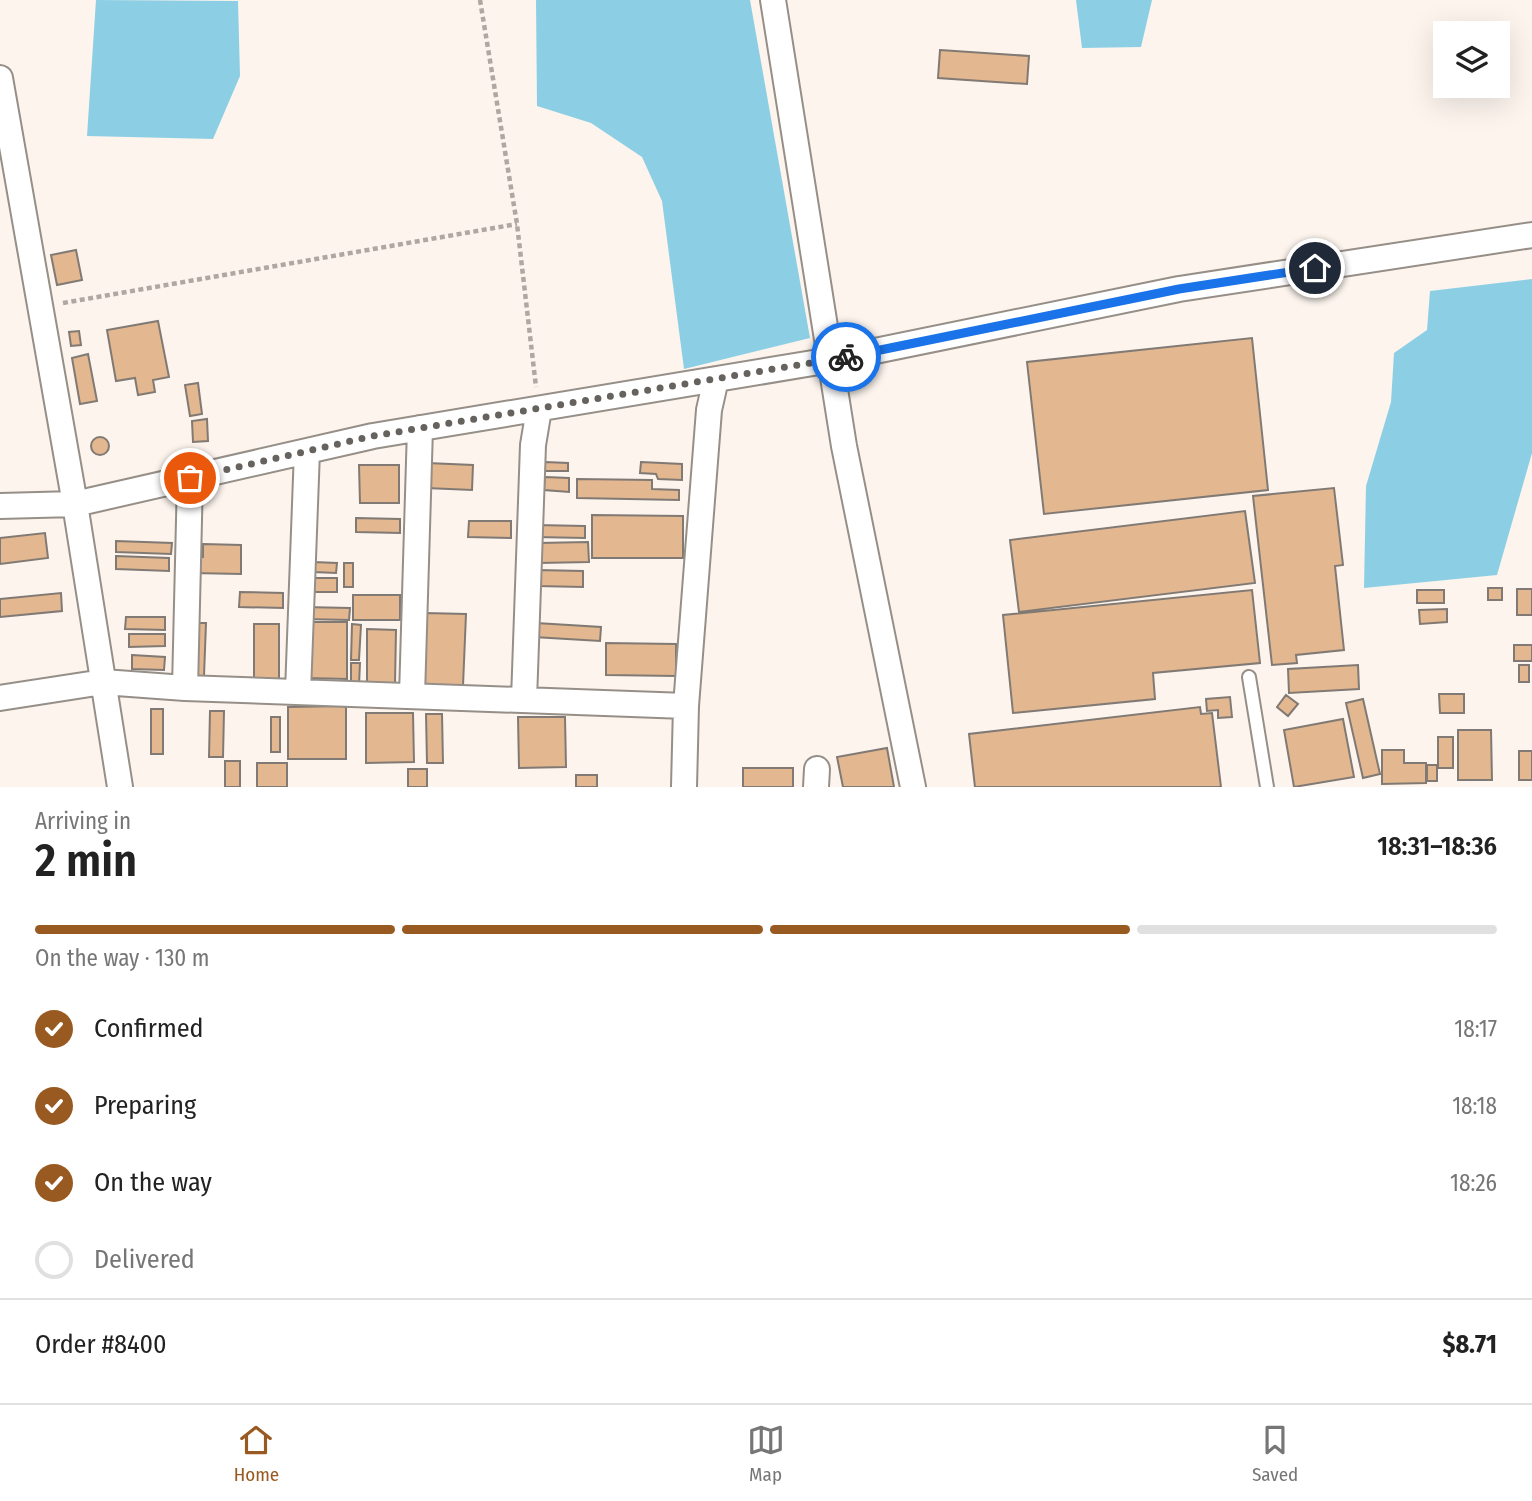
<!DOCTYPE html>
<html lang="en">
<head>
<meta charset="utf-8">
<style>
  :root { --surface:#fff; --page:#f2f2f2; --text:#222; --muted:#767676; --line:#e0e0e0; --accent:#985a20 }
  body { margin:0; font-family:"Fira Sans Condensed",sans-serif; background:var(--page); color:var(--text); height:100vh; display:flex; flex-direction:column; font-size:26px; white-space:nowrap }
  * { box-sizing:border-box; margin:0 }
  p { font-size:23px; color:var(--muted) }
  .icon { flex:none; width:38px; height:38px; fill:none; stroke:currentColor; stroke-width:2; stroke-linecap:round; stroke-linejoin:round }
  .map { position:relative; height:787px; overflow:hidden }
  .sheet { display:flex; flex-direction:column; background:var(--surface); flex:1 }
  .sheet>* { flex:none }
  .tools { position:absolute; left:1433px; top:21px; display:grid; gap:14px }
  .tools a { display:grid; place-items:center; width:77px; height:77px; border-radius:0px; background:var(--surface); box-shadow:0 7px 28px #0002; font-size:35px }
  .pin { position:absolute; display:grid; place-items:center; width:60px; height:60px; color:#fff; margin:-30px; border:4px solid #fff; border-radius:50%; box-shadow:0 2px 7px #0007 }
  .courier { position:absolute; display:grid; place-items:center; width:70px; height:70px; margin:-35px; border:5px solid #1a73e8; border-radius:50%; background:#fff; color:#222; box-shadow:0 2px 9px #0007 }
  .head em { font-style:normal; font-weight:600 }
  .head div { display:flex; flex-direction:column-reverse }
  .head { display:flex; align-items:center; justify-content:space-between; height:119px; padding:0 35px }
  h1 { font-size:46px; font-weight:600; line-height:52px }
  .bar { display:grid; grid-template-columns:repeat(4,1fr); gap:10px 7px; align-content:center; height:84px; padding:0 35px }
  .bar i { height:9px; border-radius:5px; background:var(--line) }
  .bar .active { background:var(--accent) }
  .bar p { grid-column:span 4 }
  .line { display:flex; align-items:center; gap:18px; padding:0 35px; border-top:2px solid var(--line) }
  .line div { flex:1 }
  ol { padding:0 35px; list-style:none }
  li { display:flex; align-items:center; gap:21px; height:77px }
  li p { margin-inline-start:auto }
  li .icon { padding:7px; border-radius:50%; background:var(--accent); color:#fff; stroke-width:4 }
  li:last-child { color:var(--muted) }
  li i { width:38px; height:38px; border:4px solid var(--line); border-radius:50% }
  .dock { display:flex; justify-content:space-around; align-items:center; height:98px; border-top:2px solid var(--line); background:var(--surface); font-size:19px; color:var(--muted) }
  .dock a { display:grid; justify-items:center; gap:4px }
  .dock .active { color:var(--accent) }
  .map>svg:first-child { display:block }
  .water { fill:#8ccfe5 }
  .building { fill:#e3b78f; stroke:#817a74; stroke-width:2 }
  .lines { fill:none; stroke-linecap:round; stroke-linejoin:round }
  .service-casing { stroke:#968f88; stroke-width:16 }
  .minor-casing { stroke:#968f88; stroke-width:28 }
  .path { stroke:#aea7a2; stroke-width:4.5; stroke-dasharray:5 3.5; stroke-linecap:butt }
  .service { stroke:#fff; stroke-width:12 }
  .minor { stroke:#fff; stroke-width:24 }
  .done { stroke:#66625e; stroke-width:7; stroke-dasharray:0 12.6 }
  .route { stroke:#1a73e8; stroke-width:9 }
</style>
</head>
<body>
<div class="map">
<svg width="1532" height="787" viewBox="0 0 1532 787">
  <rect width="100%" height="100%" fill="#fcf4ed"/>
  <path class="water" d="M96 0 238 1 240 76 213 139 87 136Z
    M536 0H750L810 338 684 369 662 201 642 157 591 123 537 106Z
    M1076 0H1152L1141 47 1082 48Z
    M1532 279V453L1497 575 1364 588 1366 486 1391 402 1394 353 1427 330 1430 291Z"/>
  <path class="building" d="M940 50 1029 56 1027 84 938 78Z
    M76 250 82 280 57 285 51 255Z
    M158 321 169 377 153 380 155 392 138 395 135 378 116 381 107 330Z
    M79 331 81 345 71 346 69 332Z
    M1252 338 1268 490 1044 514 1027 362Z
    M88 354 97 401 80 404 72 358Z
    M198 383 202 414 190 416 185 385Z
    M207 419 208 441 193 442 192 421Z
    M91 446a9 9 0 1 1 18 0a9 9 0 1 1-18 0Z
    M545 462 568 463V471H545Z
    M641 462 682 464V480L658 479 656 474 640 473Z
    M427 463 473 465 472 490 426 488Z
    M359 465H399V503H360Z
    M545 477 569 478V492L544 490Z
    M577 479 652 480V489L679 490V500L577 498Z
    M1334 488 1343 565 1335 566 1344 650 1296 655 1297 663 1272 665 1253 496Z
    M1245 511 1255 583 1019 612 1010 540Z
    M592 515 683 516V558H592Z
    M356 518 400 519V533L356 532Z
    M469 521H511V538L468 537Z
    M535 525 585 526V538L535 537Z
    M45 533 48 558 0 564V538Z
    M116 541 172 543 171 554 116 552Z
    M588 542 589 562 539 563V543Z
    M203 544 241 545V574L192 573V557H203Z
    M116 556 169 558V571L116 569Z
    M313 562 337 563 336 573 313 572Z
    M344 563H353V587H344Z
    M537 570 583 571V587L537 586Z
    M309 578H337V592H310Z
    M1488 588H1502V600H1488Z
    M1517 589H1532V615H1517Z
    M1252 590 1260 663 1153 673 1155 699 1013 713 1003 615Z
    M1417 590H1444V603H1417Z
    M240 592 283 593V608L239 607Z
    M61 593 62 611 0 617V599Z
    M353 595H400V620H353Z
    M303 607 350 608 349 620 303 619Z
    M1447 609V622L1420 624 1419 610Z
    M425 613 466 614 463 686 422 685Z
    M126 617H165V630L125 629Z
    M308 622H347V679L307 678Z
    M194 623H206L204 676H192Z
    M536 623 601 627 600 641 534 637Z
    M254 624H279V682H254Z
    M352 624 361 625 359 660H351Z
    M367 629 396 630 395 684H367Z
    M129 634H165V646L129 647Z
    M606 643 676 644V676L606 675Z
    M1514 645H1532V661H1514Z
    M132 655 165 657 164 670 132 669Z
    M351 663H360L359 685 351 684Z
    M1358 665 1359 689 1289 693 1288 669Z
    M1519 665H1529V682H1519Z
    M1439 694H1464V713H1440Z
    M1286 695 1298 704 1288 716 1277 707Z
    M1230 697 1232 717 1218 718V710L1207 711 1206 699Z
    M1363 699 1380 774 1363 778 1346 703Z
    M346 706V759H288V707Z
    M1200 707 1201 714 1212 713 1221 787H975L969 734Z
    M151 709H163V754H151Z
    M210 711H224L223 757H209Z
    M366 713H413L414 762 366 763Z
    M426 714H442L443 763H427Z
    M271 717H280V752H271Z
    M518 717H565L566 767 519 768Z
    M1343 719 1354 777 1294 787 1284 730Z
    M1458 730H1491L1492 780H1458Z
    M1438 737H1453V768H1438Z
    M887 748 894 787H843L837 757Z
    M1382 750H1404V763H1426V783L1382 784Z
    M1519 751H1532V780H1519Z
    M225 761H240V787H225Z
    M257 763H287V787H257Z
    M1427 765H1437V781H1427Z
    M743 768H793V787H743Z
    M408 769H427V787H408Z
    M576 775H597V787H576Z"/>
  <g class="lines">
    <g class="service-casing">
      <path id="service" d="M1249 677 1267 787"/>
    </g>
    <g class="minor-casing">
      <path id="minor" d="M773 0 844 446 913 787
        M0 78 75 504 120 787
        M0 506 75 504 373 436 831 360 1179 289 1532 235
        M185 688 190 478
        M298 692 307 451
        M412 696 420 428
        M0 698 103 682 185 688 686 706
        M524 700 533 445 539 409
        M684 787 686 706 709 410 716 379
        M816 787 817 769"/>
    </g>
    <path class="path" d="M480 0 517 224 536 387
      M63 303 517 224"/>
    <use href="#service" class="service"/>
    <use href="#minor" class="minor"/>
  </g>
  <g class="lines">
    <path class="done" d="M190 478 373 436 846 357"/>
    <path class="route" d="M846 357 1179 289 1315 268"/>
  </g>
</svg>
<div class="tools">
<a><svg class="icon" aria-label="layers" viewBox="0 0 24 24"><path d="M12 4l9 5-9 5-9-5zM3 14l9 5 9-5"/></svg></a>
</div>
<div class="pin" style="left:190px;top:478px;background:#ea580c"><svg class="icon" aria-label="bag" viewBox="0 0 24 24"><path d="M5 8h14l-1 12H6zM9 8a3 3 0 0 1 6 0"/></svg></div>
<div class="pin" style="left:1315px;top:268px;background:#1f2937"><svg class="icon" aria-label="home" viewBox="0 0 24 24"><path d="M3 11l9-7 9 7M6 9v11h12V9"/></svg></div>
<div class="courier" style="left:846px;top:357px"><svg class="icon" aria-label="bike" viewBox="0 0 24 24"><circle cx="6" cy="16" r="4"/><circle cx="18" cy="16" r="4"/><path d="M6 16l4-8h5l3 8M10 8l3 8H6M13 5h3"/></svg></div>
</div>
<section class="sheet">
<div class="head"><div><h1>2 min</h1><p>Arriving in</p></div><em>18:31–18:36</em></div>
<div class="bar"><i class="active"></i><i class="active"></i><i class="active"></i><i></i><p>On the way · 130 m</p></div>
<ol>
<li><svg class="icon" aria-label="check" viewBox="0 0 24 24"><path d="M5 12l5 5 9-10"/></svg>Confirmed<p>18:17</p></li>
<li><svg class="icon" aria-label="check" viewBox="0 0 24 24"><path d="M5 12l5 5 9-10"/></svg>Preparing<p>18:18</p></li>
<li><svg class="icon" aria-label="check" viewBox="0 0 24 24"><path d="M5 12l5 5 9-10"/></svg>On the way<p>18:26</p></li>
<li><i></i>Delivered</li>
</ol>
<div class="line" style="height:91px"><div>Order #8400</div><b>$8.71</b></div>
</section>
<nav class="dock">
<a class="active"><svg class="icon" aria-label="home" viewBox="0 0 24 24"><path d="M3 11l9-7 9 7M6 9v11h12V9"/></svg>Home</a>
<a><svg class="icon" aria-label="map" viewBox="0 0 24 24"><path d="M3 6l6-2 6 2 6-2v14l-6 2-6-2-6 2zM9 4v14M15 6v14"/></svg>Map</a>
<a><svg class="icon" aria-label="saved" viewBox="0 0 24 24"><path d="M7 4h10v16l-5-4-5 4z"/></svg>Saved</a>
</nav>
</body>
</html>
